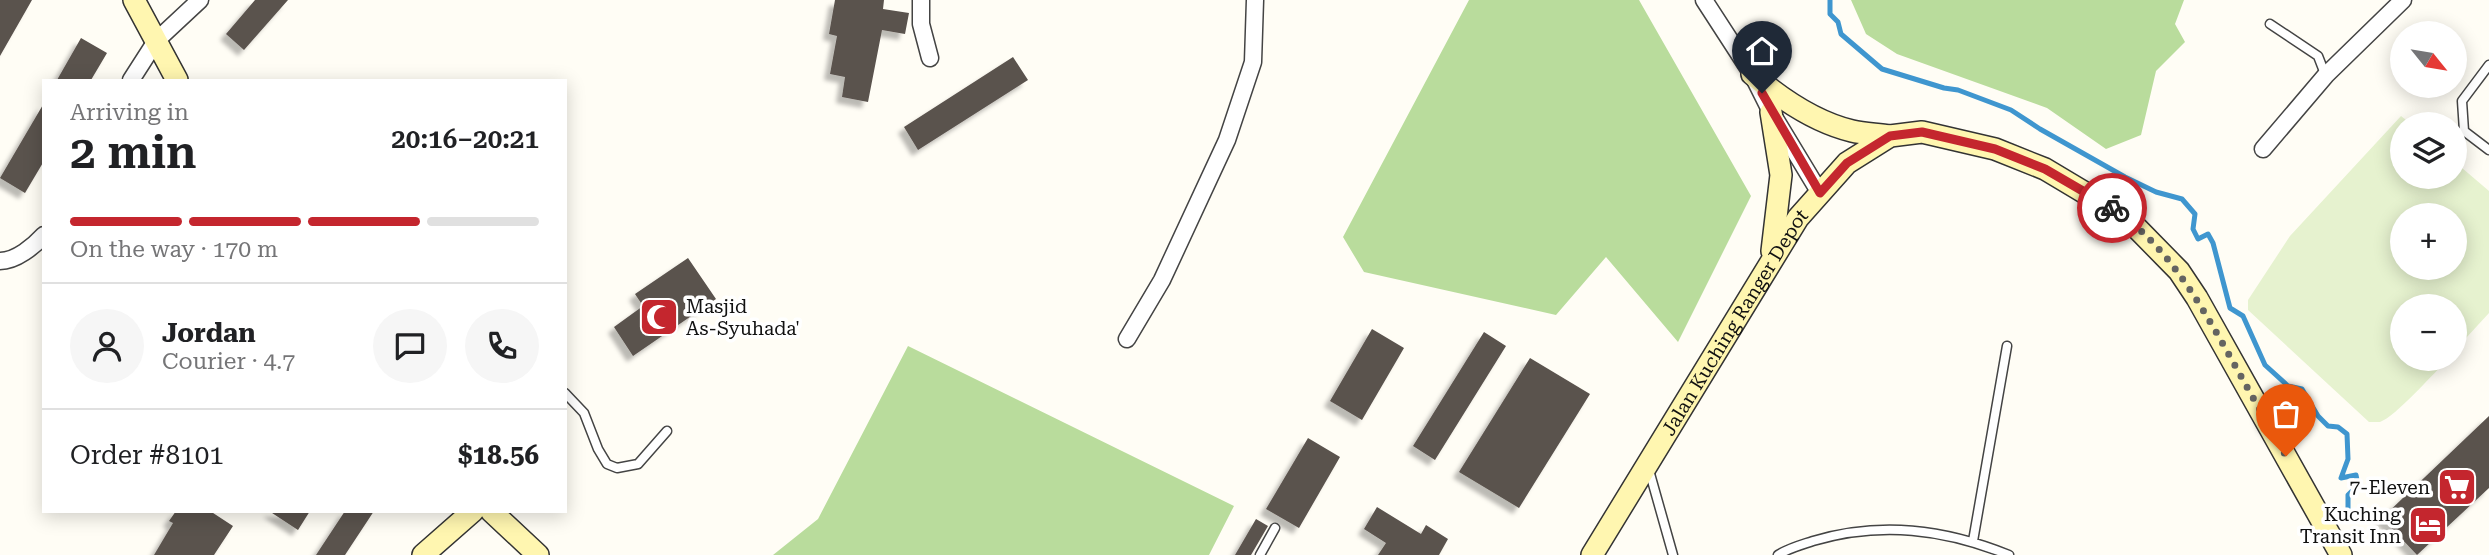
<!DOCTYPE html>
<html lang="en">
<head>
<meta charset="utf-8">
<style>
  :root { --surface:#fff; --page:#f6f6f6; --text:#202124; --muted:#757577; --line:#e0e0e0; --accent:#c4262e }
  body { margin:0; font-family:"Roboto Serif",serif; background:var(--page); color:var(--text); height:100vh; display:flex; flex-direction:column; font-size:26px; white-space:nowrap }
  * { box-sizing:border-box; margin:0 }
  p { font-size:23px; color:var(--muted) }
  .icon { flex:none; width:38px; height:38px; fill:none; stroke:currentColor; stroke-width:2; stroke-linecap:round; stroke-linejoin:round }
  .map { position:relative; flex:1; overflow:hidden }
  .drawer { position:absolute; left:42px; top:79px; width:525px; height:434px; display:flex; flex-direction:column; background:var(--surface); border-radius:0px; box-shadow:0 4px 18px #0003 }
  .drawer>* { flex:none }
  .needle { width:46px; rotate:120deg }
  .buttons { position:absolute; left:2390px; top:21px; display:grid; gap:14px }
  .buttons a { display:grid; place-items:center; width:77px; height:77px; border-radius:50%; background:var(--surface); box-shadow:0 4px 18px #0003; font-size:35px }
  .pin { position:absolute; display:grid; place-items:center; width:60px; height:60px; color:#fff; margin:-72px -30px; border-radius:50% 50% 50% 0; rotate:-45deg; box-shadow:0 0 7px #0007 }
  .pin .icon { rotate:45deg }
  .courier { position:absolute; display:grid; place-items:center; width:70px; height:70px; margin:-35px; border:5px solid #c4262e; border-radius:50%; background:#fff; color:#222; box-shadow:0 2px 9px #0007 }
  .head em { font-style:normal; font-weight:600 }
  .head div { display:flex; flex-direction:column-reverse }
  .head { display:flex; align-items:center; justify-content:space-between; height:119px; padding:0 28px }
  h1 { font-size:46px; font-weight:600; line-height:52px }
  .bar { display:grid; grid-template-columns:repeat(4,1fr); gap:10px 7px; align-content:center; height:84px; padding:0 28px }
  .bar i { height:9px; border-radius:5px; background:var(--line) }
  .bar .active { background:var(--accent) }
  .bar p { grid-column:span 4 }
  .line { display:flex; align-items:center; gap:18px; padding:0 28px; border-top:2px solid var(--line) }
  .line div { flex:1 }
  .round { display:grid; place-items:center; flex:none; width:74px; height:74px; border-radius:37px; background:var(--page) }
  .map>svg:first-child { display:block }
  .forest { fill:#b9dc9c }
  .pitch { fill:#e6f2cf; fill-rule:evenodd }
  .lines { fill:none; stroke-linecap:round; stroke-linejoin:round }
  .stream { stroke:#3f96cf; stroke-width:5 }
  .building { fill:#5a524d; filter:url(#shadow) }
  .lane-casing { stroke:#444; stroke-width:11 }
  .street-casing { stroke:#444; stroke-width:19 }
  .secondary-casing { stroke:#333; stroke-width:24 }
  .path { stroke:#333; stroke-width:3.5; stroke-dasharray:7 3.5; stroke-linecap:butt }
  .lane { stroke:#fff; stroke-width:8 }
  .street { stroke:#fff; stroke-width:16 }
  .secondary { stroke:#fff6b0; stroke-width:21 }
  .done { stroke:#646461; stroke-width:7; stroke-dasharray:0 12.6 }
  .route { stroke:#c4262e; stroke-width:9 }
  .labels { text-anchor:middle; stroke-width:7; stroke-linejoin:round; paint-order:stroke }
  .poi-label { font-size:19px; fill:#111; stroke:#fff; text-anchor:end }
  .street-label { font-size:19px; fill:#111; stroke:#fff }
</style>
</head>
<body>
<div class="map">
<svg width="2489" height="555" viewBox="0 0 2489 555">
  <defs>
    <filter id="shadow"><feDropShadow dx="-6" dy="6" stdDeviation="2" flood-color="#0004"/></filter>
  </defs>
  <rect width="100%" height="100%" fill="#fffdf5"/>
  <path class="forest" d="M1469 0H1639L1751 196 1678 342 1606 257 1556 315 1364 272 1343 237Z
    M1851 0H2184L2175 24 2185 42 2156 71 2141 135 2106 149 2047 108 1897 54 1866 34Z
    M908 346 1234 506 1209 555H773L818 519Z"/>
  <path class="pitch" d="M2401 116 2411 124H2403V177H2455V162L2489 191V313L2455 350V306H2403V359H2448C2435 372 2395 417 2380 422 2379 422 2370 422 2369 422L2248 310V300L2290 236ZM2403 215H2455V268H2403Z"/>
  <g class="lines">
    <path class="stream" d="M1830 0V14L1838 22 1841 34 1882 69 1944 88 1958 90 2011 110 2040 129 2125 177 2156 192 2182 199 2195 214 2193 229 2198 239 2208 234 2213 243 2230 308 2243 316 2265 365 2288 386 2302 389 2318 416 2328 426 2338 427 2347 434 2348 459 2341 478 2356 475 2358 485 2348 495V513"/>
  </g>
  <path class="building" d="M0 0H32L0 56Z
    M255 0H288L244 50 226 34Z
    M835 0H884L883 9 909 13 905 34 882 30 868 102 842 97 845 77 830 74 837 36 829 34Z
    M81 38 107 53 91 80H57Z
    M1013 57 1028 80 918 150 904 127Z
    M44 103V161L25 193 0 178Z
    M688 258 716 299 633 356 614 327 643 306 635 294Z
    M1372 329 1404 348 1362 420 1330 401Z
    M1484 332 1506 346 1435 460 1413 446Z
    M1530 358 1590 394 1519 508 1459 472Z
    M2489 416V488L2417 555 2382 518Z
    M1308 438 1340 457 1299 528 1266 509Z
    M1377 507 1421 534 1426 525 1448 539 1439 555H1378L1386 543 1364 529Z
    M176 511H210L233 526 214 555H154L173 523 169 521Z
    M269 511H310L298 530Z
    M345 511H374L345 555H316Z
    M1256 519 1268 526 1251 555H1235Z"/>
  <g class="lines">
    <g class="lane-casing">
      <path id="lane" d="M2270 24 2318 56 2325 74
        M2489 65 2462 101 2464 131 2489 150
        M565 393 584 413 598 449 607 464 617 468 638 464 667 431
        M1649 470 1673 555
        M1973 541 2007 346
        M1260 555 1275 528
        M1778 555C1789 548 1801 545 1813 541 1881 521 1944 529 2009 555"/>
    </g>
    <g class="street-casing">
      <path id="street" d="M921 0V24L930 58
        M1704 0 1752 74 1771 112 1820 193
        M131 80 156 41 200 0
        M2263 149 2326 75 2403 0
        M0 261C16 261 34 246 44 235
        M1127 339 1162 280 1227 140 1253 62 1255 0"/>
    </g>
    <g class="secondary-casing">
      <g id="secondary">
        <path d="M134 0 177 80"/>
        <path d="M1752 74C1781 99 1815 122 1852 131 1864 134 1878 134 1890 136"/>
        <path d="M1771 112 1781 175 1772 251"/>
        <path d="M491 511 538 555"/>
        <path d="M423 555 473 511"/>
        <path id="s1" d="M1592 555 1798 218 1847 163 1890 136 1922 132 1995 149 2045 169 2127 218 2179 271 2197 298 2341 555"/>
      </g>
    </g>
    <path class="path" d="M2428 117 2437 124"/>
    <use href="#lane" class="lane"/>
    <use href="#street" class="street"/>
    <use href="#secondary" class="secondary"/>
  </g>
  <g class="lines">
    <path class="done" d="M2112 208C2165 243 2197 298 2228 353 2247 387 2266 421 2286 456"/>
    <path class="route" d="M1762 93 1820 193 1847 163 1890 136 1922 132 1995 149 2045 169 2112 208"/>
  </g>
  <defs>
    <g id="mosque-square" transform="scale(2.0125)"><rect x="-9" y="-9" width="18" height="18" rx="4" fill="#c4262e" stroke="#fff"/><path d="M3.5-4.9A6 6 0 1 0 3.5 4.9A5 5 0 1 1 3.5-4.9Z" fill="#fff"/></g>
    <g id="supermarket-square" transform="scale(2.0125)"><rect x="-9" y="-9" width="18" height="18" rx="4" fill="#c4262e" stroke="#fff"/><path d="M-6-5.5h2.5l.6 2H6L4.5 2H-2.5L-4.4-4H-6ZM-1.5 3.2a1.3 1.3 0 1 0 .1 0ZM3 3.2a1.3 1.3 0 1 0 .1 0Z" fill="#fff"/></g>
    <g id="hotel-square" transform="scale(2.0125)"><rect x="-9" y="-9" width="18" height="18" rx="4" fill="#c4262e" stroke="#fff"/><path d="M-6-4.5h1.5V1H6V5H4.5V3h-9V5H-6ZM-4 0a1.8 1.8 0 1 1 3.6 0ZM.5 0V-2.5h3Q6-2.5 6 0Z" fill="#fff"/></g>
  </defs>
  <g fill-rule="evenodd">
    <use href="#mosque-square" x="659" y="317"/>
    <use href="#supermarket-square" x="2457" y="487"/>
    <use href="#hotel-square" x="2428" y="525"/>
  </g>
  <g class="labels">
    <g class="poi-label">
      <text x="686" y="313" text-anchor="start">Masjid<tspan x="686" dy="22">As-Syuhada'</tspan></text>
      <text x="2430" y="494">7-Eleven</text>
      <text x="2401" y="521">Kuching<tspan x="2401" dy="22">Transit Inn</tspan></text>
    </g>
    <g class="street-label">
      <text dy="7" stroke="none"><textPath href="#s1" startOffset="273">Jalan Kuching Ranger Depot</textPath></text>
    </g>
  </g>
</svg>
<div class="buttons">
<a><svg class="needle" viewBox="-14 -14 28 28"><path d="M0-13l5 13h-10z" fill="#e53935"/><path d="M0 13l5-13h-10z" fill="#757577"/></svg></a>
<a><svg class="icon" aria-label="layers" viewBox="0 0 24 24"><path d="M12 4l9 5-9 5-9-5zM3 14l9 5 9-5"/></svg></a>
<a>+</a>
<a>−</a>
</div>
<div class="pin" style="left:2286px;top:456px;background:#ea580c"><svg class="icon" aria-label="bag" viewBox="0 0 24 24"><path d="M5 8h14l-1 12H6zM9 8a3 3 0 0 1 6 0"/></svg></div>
<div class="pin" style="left:1762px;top:93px;background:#1f2937"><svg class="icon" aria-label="home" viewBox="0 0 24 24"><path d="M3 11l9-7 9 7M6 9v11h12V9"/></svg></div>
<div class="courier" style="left:2112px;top:208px"><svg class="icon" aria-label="bike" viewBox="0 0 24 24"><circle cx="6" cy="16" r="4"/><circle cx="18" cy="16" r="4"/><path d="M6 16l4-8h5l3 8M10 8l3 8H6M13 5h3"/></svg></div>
<section class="drawer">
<div class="head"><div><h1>2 min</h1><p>Arriving in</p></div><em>20:16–20:21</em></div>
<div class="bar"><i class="active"></i><i class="active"></i><i class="active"></i><i></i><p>On the way · 170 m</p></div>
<div class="line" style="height:126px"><a class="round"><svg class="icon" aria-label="person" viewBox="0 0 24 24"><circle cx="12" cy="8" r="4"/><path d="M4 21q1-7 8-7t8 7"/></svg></a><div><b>Jordan</b><p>Courier · 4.7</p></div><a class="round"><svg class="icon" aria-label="chat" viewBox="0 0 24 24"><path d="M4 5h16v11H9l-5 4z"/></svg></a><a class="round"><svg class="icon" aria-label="phone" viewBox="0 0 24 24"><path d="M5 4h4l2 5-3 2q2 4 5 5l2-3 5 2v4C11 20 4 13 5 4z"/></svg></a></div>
<div class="line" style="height:91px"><div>Order #8101</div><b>$18.56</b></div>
</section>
</div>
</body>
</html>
